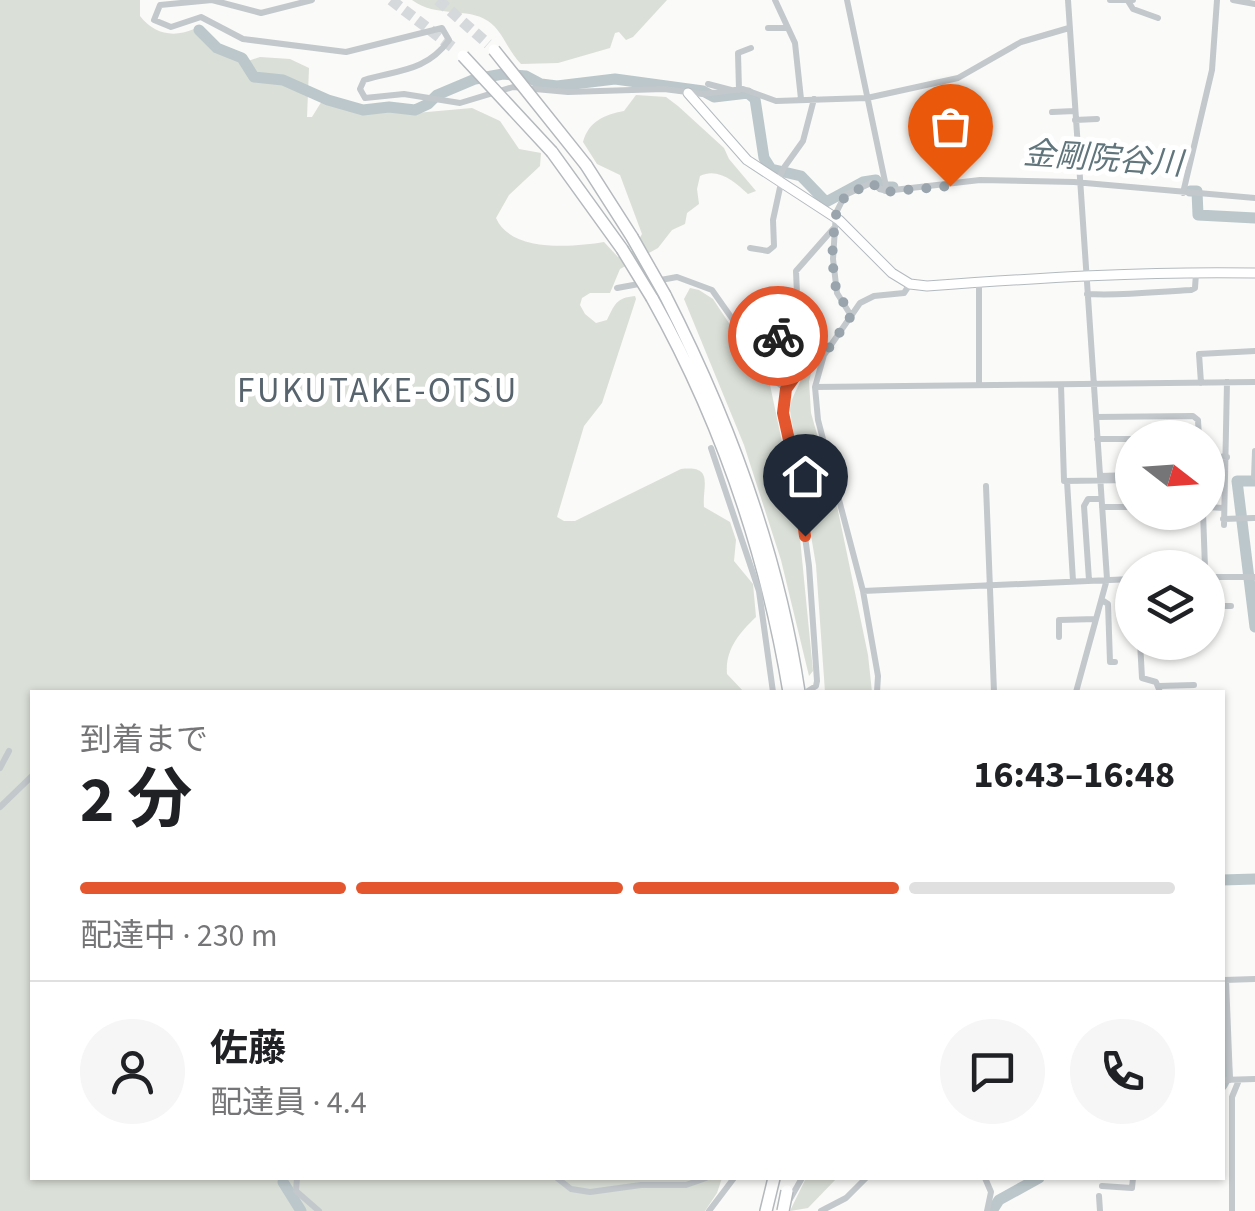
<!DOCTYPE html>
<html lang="ja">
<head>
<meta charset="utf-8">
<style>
  :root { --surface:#fff; --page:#f6f6f6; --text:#202124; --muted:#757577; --line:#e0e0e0; --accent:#e4572e }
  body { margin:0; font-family:"Source Sans 3","Noto Sans JP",sans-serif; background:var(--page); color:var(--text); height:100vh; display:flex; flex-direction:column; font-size:38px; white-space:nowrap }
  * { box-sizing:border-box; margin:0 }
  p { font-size:32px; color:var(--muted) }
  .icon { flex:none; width:55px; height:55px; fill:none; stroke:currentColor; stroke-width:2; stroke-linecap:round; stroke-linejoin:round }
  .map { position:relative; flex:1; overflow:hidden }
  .sheet { position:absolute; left:30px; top:690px; width:1195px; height:490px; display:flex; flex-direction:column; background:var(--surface); border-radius:0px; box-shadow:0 2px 8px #0004 }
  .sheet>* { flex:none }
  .needle { width:65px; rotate:107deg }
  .tools { position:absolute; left:1115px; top:420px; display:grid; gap:20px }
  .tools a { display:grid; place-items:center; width:110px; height:110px; border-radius:50%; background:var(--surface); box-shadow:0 2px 8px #0004; font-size:50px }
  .pin { position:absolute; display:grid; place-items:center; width:85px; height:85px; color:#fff; margin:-102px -42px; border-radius:50% 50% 50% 0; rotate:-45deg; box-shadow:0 0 10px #0007 }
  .pin .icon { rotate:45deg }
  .courier { position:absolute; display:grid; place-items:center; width:100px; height:100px; margin:-50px; border:8px solid #e4572e; border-radius:50%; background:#fff; color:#222; box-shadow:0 2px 12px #0007 }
  .head em { font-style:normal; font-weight:700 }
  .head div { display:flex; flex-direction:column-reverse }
  .head { display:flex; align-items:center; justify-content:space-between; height:170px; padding:0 50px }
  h1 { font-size:65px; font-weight:700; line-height:75px }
  .bar { display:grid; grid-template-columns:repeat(4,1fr); gap:15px 10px; align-content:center; height:120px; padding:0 50px }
  .bar i { height:12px; border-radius:8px; background:var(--line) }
  .bar .on { background:var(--accent) }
  .bar p { grid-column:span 4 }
  .line { display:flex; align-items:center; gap:25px; padding:0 50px; border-top:2px solid var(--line) }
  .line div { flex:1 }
  .round { display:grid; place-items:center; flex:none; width:105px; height:105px; border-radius:52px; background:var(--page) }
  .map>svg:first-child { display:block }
  .green { fill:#dadfd7 }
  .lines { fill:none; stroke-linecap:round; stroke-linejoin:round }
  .river { stroke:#bbc7cb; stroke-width:11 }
  .highway-tunnel { stroke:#d5d9db; stroke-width:11; stroke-dasharray:11 5.5; stroke-linecap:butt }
  .secondary-casing { stroke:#b3babf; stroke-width:11 }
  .highway-casing { stroke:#b4b9bd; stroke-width:14 }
  .street { stroke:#c3c8cc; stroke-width:6 }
  .secondary { stroke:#fff; stroke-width:9 }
  .highway { stroke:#fff; stroke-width:11 }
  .highway-bridge-casing { stroke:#b4b9bd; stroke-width:14; stroke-linecap:butt }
  .highway-bridge { stroke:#fff; stroke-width:11 }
  .done { stroke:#99a4ac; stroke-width:10; stroke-dasharray:0 18 }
  .route { stroke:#e4572e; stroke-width:12 }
  .labels { text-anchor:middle; stroke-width:10; stroke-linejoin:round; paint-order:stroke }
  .water-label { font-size:32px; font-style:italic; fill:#60757c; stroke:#fff }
  .quarter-label { font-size:35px; letter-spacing:2.5px; fill:#57646e; stroke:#fff }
</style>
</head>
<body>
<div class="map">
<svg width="1255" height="1211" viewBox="0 0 1255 1211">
  <rect width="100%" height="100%" fill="#fafaf8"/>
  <path class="green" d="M0 0H140V16C154 34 173 38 194 29L204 34 213 51 222 54 248 61 260 57 290 59 309 68 307 117H312L325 96 334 97 345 109 371 113 389 110 416 113 472 108 500 121 519 149 541 153 540 166 509 195 496 218C511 253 574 247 604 242L618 257 632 251 642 234 620 175 597 164 583 142C589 121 604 115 624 111L636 95 666 97 678 106 724 148 729 159 756 191 748 194C735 182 718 167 700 176L697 189 699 204 687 213 685 224 672 230 658 248 620 269 610 293H590L582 298 580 305 585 314 596 323 607 320C615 304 616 298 635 296L636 299 602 403 584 426 557 517 564 521H575L681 469C715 465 702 486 704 507L730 522 736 540 734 561 753 584 756 617C739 633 725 650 727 674L744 692H32V1178H722L717 1193 705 1211H0Z
    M412 0H667L633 37 626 40 619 32 615 33 610 48 558 63 521 64C507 50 503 31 488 21 468 7 436 18 412 0Z
    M690 288 699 290 713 299 770 385 798 518 813 671 809 676 781 560 744 445 684 299Z
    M795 332 815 359 809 381 811 413 836 501 868 655 872 692H825L816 565 790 411C789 395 808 379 801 364 798 356 790 351 785 343L787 337Z
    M806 1178H837L808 1208 790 1211Z"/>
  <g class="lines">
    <path class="river" d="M199 30 217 48 242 58 254 77 283 80 328 100 363 110 389 107 415 110 428 104 437 95 475 79 503 74 526 76 541 84 557 86 615 79 703 91 714 97 748 93 755 99 764 158 771 169 801 176 826 202 863 182 876 180 881 187H893
      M1190 191H1197L1198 215 1255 218
      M1255 481H1237L1255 627
      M1222 880 1255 879
      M1222 985 1227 1076 1222 1085
      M283 1182 301 1211
      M992 1211 999 1200 1039 1178"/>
    <path class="highway-tunnel" d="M391 0 455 49
      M438 0 488 44"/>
    <g class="secondary-casing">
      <path id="secondary" d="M688 93 747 160 839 220 892 273 910 284 927 286C1036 278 1146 271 1255 273"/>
    </g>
    <g class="highway-casing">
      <path id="highway" d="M552 152 622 249
        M586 165 632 237
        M665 295C729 420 778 553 799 692
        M652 298C721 421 766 554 789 692
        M766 1211 774 1178"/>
    </g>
    <path class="street" d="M312 0 261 13 212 0 160 5 154 20 171 27 201 17 243 39 346 52 442 28 449 40C426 72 397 70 364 80L360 89 365 98 404 94 460 103 513 87 568 92 664 89 703 94 743 89 776 101 867 98 958 78 1021 42 1069 28
      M775 0 795 43 801 99
      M847 0 887 191
      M1068 0 1107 579 1076 692
      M1110 0H1133
      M1233 0 1255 4
      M1128 1 1133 9 1158 18
      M768 28H787
      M708 84 731 90
      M739 90 738 53 751 48
      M1052 112 1075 111
      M1075 120 1097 119
      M778 181 783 169 803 141 814 99
      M871 183 885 191 980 180 1074 182 1255 198
      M1183 193 1212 70 1217 0
      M750 248 768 251 774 246 773 220 781 183
      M979 282V385
      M617 288 677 277 712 290 777 382 785 389
      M1087 294C1122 296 1155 292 1191 290L1195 288 1196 273
      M761 295 786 298 789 294H797L796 271 833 229
      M850 314 837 293 833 259 836 213 845 195 871 183
      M1201 383 1199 354 1255 351
      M1061 385 1064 481 1132 480
      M815 387 1255 382
      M1096 417 1193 416 1198 420 1199 438
      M1097 439H1132
      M711 448 759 591 773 692
      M1208 456 1227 457
      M1100 476 1132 475
      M1254 477 1255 451
      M1067 481 1073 581
      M986 486 994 692
      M1102 507H1132
      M1208 507 1223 508
      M1203 512 1205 568
      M1223 519 1254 518
      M1224 525 1227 382
      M1208 577H1255
      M1089 580 1084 506 1088 499H1101
      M1208 589 1214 606H1231
      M863 591 1132 579
      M1102 600 1108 604 1110 662H1115
      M1059 637V620L1096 619
      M1140 642 1142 678 1156 682 1160 692
      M1159 686 1194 685
      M808 691 816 686 817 681 809 566 797 477 783 413 785 389 798 372C792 354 768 346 784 328L796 327 814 351 824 355
      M877 692 878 676 863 591 818 420 815 387 824 355 860 303 874 296 904 293 910 284
      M0 768 9 751
      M0 807 32 776
      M1224 980 1255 979
      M1226 980 1230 1080
      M1222 1080 1255 1079
      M297 1178 296 1191 319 1211
      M557 1178 571 1189 590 1192 641 1185H686L706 1178
      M985 1178 991 1192 987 1211
      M1102 1186 1132 1188 1133 1178
      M1099 1196 1100 1211
      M786 1206 802 1178
      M709 1211 734 1178
      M821 1211 846 1198 866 1178
      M1232 1211V1097L1239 1080"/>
    <use href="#secondary" class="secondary"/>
    <use href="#highway" class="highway"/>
    <g class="highway-bridge-casing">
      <path id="highway-bridge" d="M494 50 586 165
        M463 56 552 152
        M632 237 665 295
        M622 249 652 298
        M783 1211 787 1191"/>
    </g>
    <use href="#highway-bridge" class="highway-bridge"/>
  </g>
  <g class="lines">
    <path class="done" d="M778 336 784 328 796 327 814 351 824 355 851 316 836 289 832 259 835 217 845 196 871 183 885 192 950 186"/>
    <path class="route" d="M778 336V344L793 361 798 372 786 389 783 413 797 476 805 536"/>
  </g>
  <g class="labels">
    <g class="water-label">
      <text transform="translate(1103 158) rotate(4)" y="11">金剛院谷川</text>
    </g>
    <g class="quarter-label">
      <text x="378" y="402">FUKUTAKE-OTSU</text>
    </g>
  </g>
</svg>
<div class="tools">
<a><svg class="needle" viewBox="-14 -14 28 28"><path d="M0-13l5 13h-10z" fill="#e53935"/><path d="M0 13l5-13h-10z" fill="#757577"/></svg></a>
<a><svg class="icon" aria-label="layers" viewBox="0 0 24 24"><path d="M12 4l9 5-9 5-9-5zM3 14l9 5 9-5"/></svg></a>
</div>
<div class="pin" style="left:950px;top:186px;background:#ea580c"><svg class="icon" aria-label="bag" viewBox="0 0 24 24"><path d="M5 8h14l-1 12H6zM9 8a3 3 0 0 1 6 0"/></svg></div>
<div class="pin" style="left:805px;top:536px;background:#1f2937"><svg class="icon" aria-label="home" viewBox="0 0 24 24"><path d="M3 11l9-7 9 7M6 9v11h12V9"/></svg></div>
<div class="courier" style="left:778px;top:336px"><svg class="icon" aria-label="bike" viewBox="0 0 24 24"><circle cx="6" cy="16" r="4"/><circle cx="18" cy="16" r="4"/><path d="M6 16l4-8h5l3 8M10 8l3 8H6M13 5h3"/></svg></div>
<section class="sheet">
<div class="head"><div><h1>2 分</h1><p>到着まで</p></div><em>16:43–16:48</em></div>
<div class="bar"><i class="on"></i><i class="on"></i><i class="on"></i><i></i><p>配達中 · 230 m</p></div>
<div class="line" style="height:180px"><a class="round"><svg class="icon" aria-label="person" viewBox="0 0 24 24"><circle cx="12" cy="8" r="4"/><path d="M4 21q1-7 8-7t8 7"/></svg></a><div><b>佐藤</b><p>配達員 · 4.4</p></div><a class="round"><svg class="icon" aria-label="chat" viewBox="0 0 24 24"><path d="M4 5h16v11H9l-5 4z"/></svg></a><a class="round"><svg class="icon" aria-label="phone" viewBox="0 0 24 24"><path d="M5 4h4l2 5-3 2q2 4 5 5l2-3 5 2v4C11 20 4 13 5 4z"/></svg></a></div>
</section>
</div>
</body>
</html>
